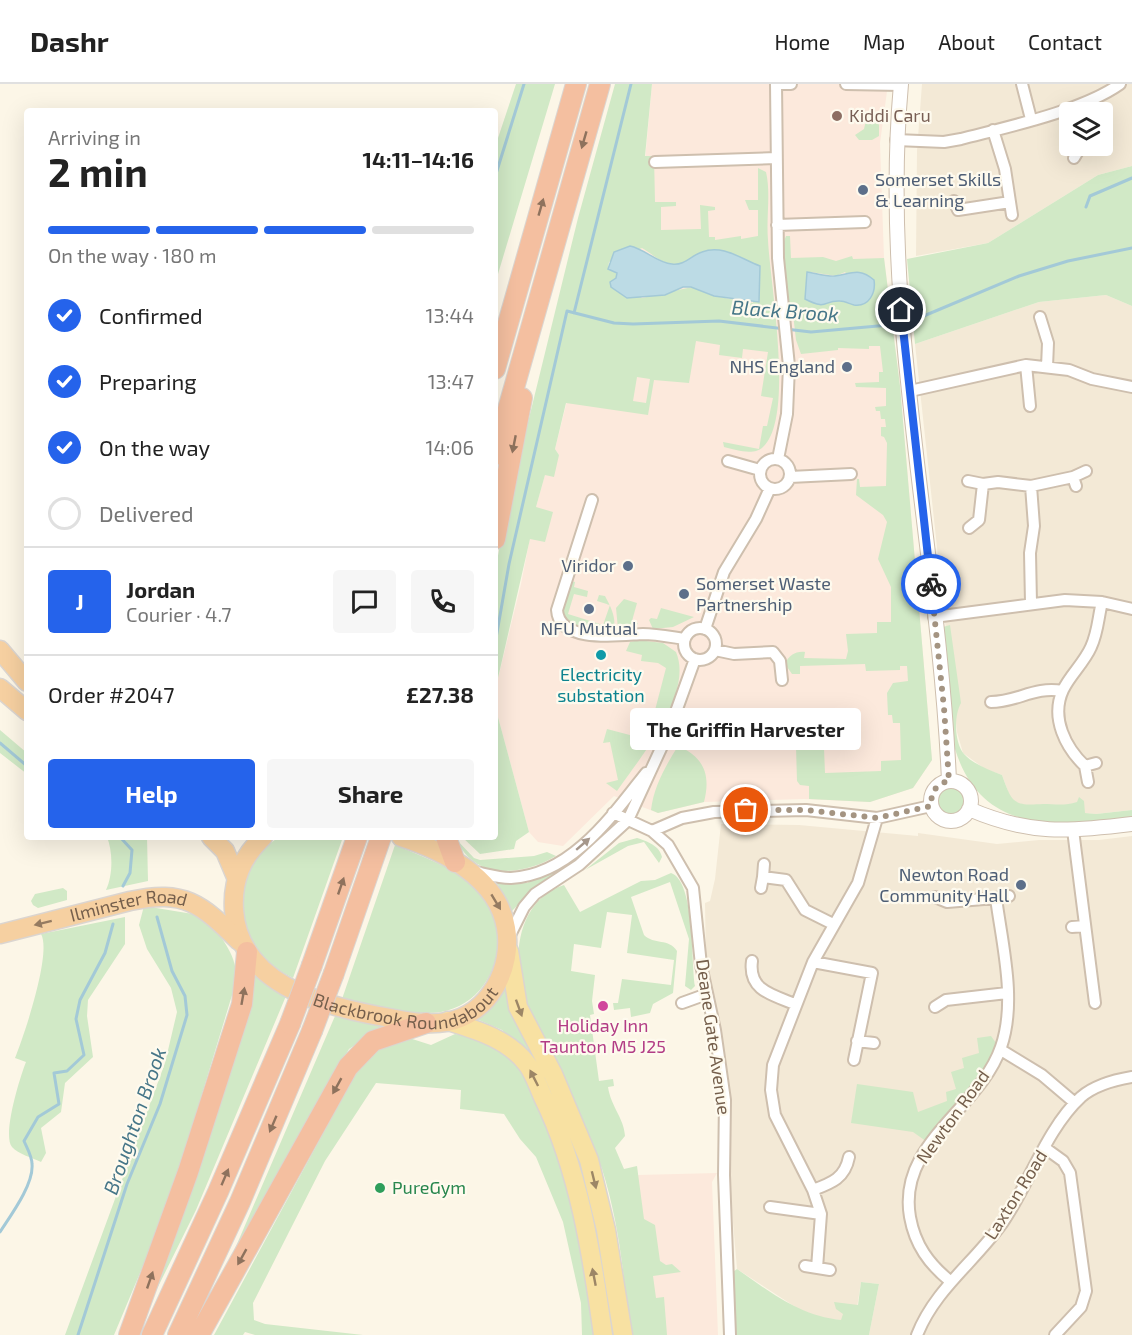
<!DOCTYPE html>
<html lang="en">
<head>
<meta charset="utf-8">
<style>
  :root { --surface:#fff; --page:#f6f6f6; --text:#222; --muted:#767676; --line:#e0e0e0; --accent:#2563eb }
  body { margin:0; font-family:"Exo 2",sans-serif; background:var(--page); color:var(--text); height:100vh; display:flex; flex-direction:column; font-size:22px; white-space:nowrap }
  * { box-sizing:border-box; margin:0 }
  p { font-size:20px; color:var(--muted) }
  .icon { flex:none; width:33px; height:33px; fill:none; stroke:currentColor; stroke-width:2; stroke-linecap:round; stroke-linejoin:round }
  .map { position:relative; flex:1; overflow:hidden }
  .details { position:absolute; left:24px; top:24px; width:474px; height:732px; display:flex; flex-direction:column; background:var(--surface); border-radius:6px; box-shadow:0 6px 24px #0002 }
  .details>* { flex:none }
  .tools { position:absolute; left:1059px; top:18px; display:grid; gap:12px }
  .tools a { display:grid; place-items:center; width:54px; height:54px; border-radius:6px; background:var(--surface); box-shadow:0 6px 24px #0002; font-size:30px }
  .pin { position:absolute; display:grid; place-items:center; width:51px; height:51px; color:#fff; margin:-26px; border:3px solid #fff; border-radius:50%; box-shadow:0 2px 6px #0007 }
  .courier { position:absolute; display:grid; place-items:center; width:60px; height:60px; margin:-30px; border:4px solid #2563eb; border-radius:50%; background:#fff; color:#222; box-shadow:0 2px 8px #0007 }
  .bubble { position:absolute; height:42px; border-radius:6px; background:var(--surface); box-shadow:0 6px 24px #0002; font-size:20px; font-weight:700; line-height:42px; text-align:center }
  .summary em { font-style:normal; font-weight:700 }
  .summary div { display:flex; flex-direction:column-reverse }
  .summary { display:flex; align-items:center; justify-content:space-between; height:102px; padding:0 24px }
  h1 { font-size:39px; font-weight:700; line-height:45px }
  .bar { display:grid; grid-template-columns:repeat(4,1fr); gap:9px 6px; align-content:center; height:72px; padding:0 24px }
  .bar i { height:8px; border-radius:4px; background:var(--line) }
  .bar .on { background:var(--accent) }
  .bar p { grid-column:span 4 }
  .line { display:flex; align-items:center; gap:15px; padding:0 24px; border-top:2px solid var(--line) }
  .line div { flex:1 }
  .round { display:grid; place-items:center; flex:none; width:63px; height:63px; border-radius:6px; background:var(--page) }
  ol { padding:0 24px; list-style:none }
  li { display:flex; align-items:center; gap:18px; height:66px }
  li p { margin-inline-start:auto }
  li .icon { padding:6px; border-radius:50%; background:var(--accent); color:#fff; stroke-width:4 }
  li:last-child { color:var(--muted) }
  li i { width:33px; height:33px; border:3px solid var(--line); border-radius:50% }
  .action { display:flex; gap:12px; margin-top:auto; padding:12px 24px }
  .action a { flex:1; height:69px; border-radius:6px; background:var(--accent); color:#fff; font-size:24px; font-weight:700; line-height:69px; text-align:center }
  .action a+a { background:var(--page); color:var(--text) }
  header { display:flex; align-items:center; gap:36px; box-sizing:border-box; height:84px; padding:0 30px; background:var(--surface); border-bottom:2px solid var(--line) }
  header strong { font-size:28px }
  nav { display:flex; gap:33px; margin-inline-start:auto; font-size:21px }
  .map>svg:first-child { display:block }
  .residential { fill:#f3e9d6; fill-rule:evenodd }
  .commercial { fill:#fce9dc }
  .green { fill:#d1e9c6; fill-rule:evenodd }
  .water { fill:#bcdbe5; stroke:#a3c9d7; stroke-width:1.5 }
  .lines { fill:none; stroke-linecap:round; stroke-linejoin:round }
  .stream { stroke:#a3c9d7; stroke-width:3 }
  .minor-casing { stroke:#cebfae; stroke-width:14 }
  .tertiary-casing { stroke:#cebfae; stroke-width:16 }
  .primary-casing { stroke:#dbd5d0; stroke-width:21 }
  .trunk-casing { stroke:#dbd5d0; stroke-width:21 }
  .motorway-casing { stroke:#dbd5d0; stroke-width:22 }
  .minor { stroke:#fff; stroke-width:10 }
  .tertiary { stroke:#fff; stroke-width:14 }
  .primary { stroke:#f8e1a2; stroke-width:18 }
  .trunk { stroke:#f6d0a1; stroke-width:18 }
  .motorway { stroke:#f4bfa0; stroke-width:20 }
  .motorway-bridge-casing { stroke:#dbd5d0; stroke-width:22; stroke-linecap:butt }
  .motorway-bridge { stroke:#f4bfa0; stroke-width:20 }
  .oneway { fill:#8e725d }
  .oneway2 { fill:#a5978b }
  .oneway3 { fill:#957b61 }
  .oneway4 { fill:#9c8666 }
  .done { stroke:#a49482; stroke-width:6; stroke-dasharray:0 10.8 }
  .route { stroke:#2563eb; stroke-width:8 }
  .education-dot { fill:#8d6e63; stroke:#fefaee; stroke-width:2 }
  .service-dot { fill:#5c6f8a; stroke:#fefaee; stroke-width:2 }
  .culture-dot { fill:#0f9aa8; stroke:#fefaee; stroke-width:2 }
  .hotel-dot { fill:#d1479c; stroke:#fefaee; stroke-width:2 }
  .leisure-dot { fill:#2e9e5b; stroke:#fefaee; stroke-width:2 }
  .labels { text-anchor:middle; stroke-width:4.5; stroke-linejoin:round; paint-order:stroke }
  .education-label { font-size:18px; fill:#785e54; stroke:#fefaee; text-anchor:start }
  .service-label { font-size:18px; fill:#4e5e75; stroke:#fefaee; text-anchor:end }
  .culture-label { font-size:18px; fill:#0d838f; stroke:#fefaee }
  .street-label { font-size:18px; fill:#755f4c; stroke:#fefaee }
  .hotel-label { font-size:18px; fill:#b23c85; stroke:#fefaee }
  .leisure-label { font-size:18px; fill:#27864d; stroke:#fefaee; text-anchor:start }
  .water-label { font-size:20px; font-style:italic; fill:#467688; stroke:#fefaee }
</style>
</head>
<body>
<header>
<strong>Dashr</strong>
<nav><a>Home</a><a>Map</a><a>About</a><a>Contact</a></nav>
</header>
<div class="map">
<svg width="1132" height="1251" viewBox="0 0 1132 1251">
  <rect width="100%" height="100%" fill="#fcf6e7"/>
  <path class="residential" d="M922 0H1132V82L1098 91 988 159 916 172 917 67ZM1070 28H1102V62H1070Z
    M1106 211 1132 222V726L1096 730 1014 724 1002 691 985 685 963 669 957 648 915 260 1039 218Z
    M721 740 799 741 918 752V749L997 760 1039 756H1099L1132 752V1251H869L879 1200 861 1198 856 1230 841 1236 818 1234 803 1228 737 1185 730 1103 731 1016 706 877 705 819 710 817 715 795Z"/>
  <path class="commercial" d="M652 0H888L880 59 884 174 900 302 932 676 913 704 870 718 804 715 704 718 658 729 614 712 563 762 538 758 529 748 495 622V607L521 500 536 423 545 391 559 371 555 365 569 309 642 109Z
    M717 1089 712 1098 718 1251H652L638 1119V1091Z"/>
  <path class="green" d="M516 0H555L495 200V63Z
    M615 0H652L645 72H654L655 118H676V122L661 123V146L701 145 700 121 715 123V126L708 127 709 153H715V156L741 152V155L758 152V126H749L745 116H758V84L766 88C771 109 766 134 768 156 770 199 795 333 763 363 754 372 736 366 724 363L723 358 759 365 763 342H767L773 314 761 312 768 268 743 265 742 274 719 271 720 261 696 257 689 299 654 296 648 331 566 319 555 365 559 371 554 393 545 391 536 423 553 428 545 458 530 455 495 607V487L508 420 578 134ZM642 164C651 169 661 179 671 180 701 185 696 150 747 177L753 219 714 212 692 203 642 214 616 194 617 189 608 185 609 178ZM637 293 650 295 646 319 633 317Z
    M868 28H876L879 36V52L872 56H859L855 51 864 45Z
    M1132 82V222L1106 211 1039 218 915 260 907 175 988 159 1098 91Z
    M786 152H790L791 174 823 173 836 177 852 172 853 175 884 174 900 302 932 676 913 704 870 718 809 715V702L800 701 797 697 796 663 803 654H807L808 661H826L824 664 825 689 881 687V677L901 676 900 639H893L892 631H888L887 609 893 599 908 597 907 582H900V586L866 587 865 580 800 582V590H792L785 580C789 571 796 567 805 568L804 574 846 575 848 567 846 550 877 549V538H891V503L878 475 887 438 883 431 856 411 857 395H859L860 403 886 402 887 359 884 353 881 352V343H886L885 335H881L880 327H876L875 323 886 322V304L856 303 855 299 879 298V288H883L880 262H869V265L838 264V266L801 270 796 256 792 221H789L783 160ZM811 188 836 192 845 188 867 218C856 222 853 219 843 217 833 215 826 223 813 219Z
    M571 497 575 498 574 503 588 507 587 513 574 510 568 530 603 541 610 521 597 517 599 511 605 512C612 525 616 533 614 548L591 546 565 537 562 529Z
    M624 515 637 519 632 537 638 539 635 545 621 548 618 545 616 524Z
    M661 524 694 533 673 543 653 545 649 536 651 534 657 535Z
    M950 541 961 619C954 631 954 658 964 670 973 680 989 686 1002 691 1012 719 1013 722 1043 720 1055 720 1065 722 1077 718L1079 713 1084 717 1085 729 1096 730 1132 726V734C1058 742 982 752 955 665L943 543Z
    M638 556 663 559 676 568C694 610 639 675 617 707L606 699 618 696 610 658 603 659 607 645 645 655 654 630 666 584 658 579 641 577 642 571 626 567 630 558Z
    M495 622 529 748 516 757 514 765 480 770 462 753H495Z
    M0 646 27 669V690L0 669Z
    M678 662C704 673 711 691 704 718L658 729 651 726C654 702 665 683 678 662Z
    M936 717a14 14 0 1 1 28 0a14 14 0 1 1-28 0Z
    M604 748 606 749 581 773 537 801 512 827 497 799H528L531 793Z
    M107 753H147L148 797 106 806C113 791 113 768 107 753Z
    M279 753H343L293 894C234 866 222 791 279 753Z
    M637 754C647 757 660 762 662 773L659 779 644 758 628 762 585 786 619 759Z
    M456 755 474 774 480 776 534 772 547 768 556 772C522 792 475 797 456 755Z
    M395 761C421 772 450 782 473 800 518 837 500 918 441 928 409 933 372 920 342 915Z
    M671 789C695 797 691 878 695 902L691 906 685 902 689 855 670 798 631 813 644 851C654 861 669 854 677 867L673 909 653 920 650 929 631 933 630 924 614 926 613 919H618L622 895 671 901 674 876 627 869 632 831 607 828 601 864 574 860 571 887 595 891 592 917 594 930 590 931 599 997 613 995 614 1002 608 1003C611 1023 624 1034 625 1052L615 1064 624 1085 637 1082 644 1135 655 1141 660 1177 666 1181 672 1180 681 1188 653 1192 656 1214 664 1213 667 1251H629C625 1196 619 1138 602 1085 588 1042 564 1002 544 962 537 949 528 935 524 921 512 877 515 817 564 801L580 828 641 797 655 796Z
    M63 804 67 807V816L38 824 33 821 31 817 35 810Z
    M144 822 205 832C220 852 239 872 236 898L168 1122 114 1251H65L165 979 177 928 171 904 147 865 139 841Z
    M125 833V860L88 916 87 932 93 973 65 999 61 1028 41 1044 46 1069 41 1078C33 1074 18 1070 12 1063 2 1051 20 993 26 978L15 974C24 952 52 869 41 850Z
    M254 889 270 903 286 912 196 1126 149 1221C188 1111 232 1003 254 889Z
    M505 900 551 997 582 1073 575 1074 526 968 502 946 474 934Z
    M335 932 389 942 379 945 349 965 234 1167Z
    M455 950C472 953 489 957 502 968 564 1018 584 1174 597 1251H582L581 1219 563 1138 536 1073 520 1055 504 1030 460 1025 461 1006 376 999 325 1077 253 1219 254 1236 265 1240 363 1251H255L245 1248 243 1251H214L359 983 379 961 406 953 431 961Z
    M991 952 1001 966 930 1060 913 1048 851 1039 857 1000 913 1008 918 1028 947 1017 946 1008 956 1005 951 988 964 984 962 974 979 969 977 954Z
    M737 1185C770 1208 800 1232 841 1236L843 1230 836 1225 834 1218 858 1221 861 1198 879 1200 869 1251H734L733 1188Z"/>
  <path class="water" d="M630 162C645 165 657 179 672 180 684 182 692 171 702 168 723 160 741 175 760 182L759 218 714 212 691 203H683L665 211 627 214 611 203 610 198 616 194 617 189 608 185 614 168Z
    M807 188C814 189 829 193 835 192 851 190 859 183 874 196 876 209 869 223 854 221 850 220 844 217 840 217 823 216 828 227 805 215Z"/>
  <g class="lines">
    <path class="stream" d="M495 93 524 0
      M1086 123 1090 112 1132 94
      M574 229 631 0
      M907 239 1019 192 1068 177 1132 164
      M495 560 509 480 567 227 614 239 633 240 719 237 811 248 900 240
      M0 659 27 682
      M120 753 132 766 130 789 123 802
      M0 1148C11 1131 34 1100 32 1080 32 1072 27 1064 24 1057L38 1033 59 1020 54 989 67 987 84 971 76 935 80 916 105 869 113 840
      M78 1251 127 1100 160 1020 187 931 185 912 172 887 157 833"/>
    <g class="minor-casing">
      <path id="minor" d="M776 0 778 174 789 282 787 330 778 375
        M776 0H791
        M846 0 901 1
        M1022 0 1031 35
        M896 56 944 58 961 55C1007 43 1082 27 1120 0
        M1074 74 1080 64 1091 63
        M655 78 776 74
        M954 117 958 126 1010 118 1005 85 993 46
        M1010 118 1012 131
        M777 141 865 138
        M1040 233 1048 259 1047 283
        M1026 281 1030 322
        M910 307 1026 281 1069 286 1092 295 1132 303
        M760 390a15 15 0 1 1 30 0a15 15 0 1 1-30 0Z
        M728 377 760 386
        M790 393 851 390
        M1073 393 1086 387
        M968 397 983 400
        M1031 402 1034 442 1030 469 1031 519
        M592 416 557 526C559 560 620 551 643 550 656 550 671 553 685 555
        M969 444 979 436 983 400 998 398 1031 402 1073 393 1076 402
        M934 533 1065 516 1102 518 1132 525
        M684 560a16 16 0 1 1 32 0a16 16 0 1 1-32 0Z
        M705 545 724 488 756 435 770 404
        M715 566 734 570 773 568 780 577 782 596
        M991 618C1017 618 1035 602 1062 607
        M1096 679 1085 682C1066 664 1050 634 1063 606 1070 591 1084 579 1091 563 1098 548 1098 534 1102 518
        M1085 682 1088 698
        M613 729 652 747 668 761 693 804 701 881 715 946 725 1016 724 1091 730 1251
        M1073 746 1095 919
        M652 747 682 734 714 728 806 726 877 734 931 722
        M475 788C486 790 499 794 511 794 571 791 612 732 646 689
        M763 793 764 780
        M761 804 763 793 786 796 805 826 833 840
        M935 813 947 818 996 814C1002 860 1017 917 1001 963 980 1025 897 1059 910 1133 915 1161 929 1180 950 1197
        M996 814 1009 812
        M1072 843 1085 842
        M509 853 524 823 535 810 579 781 628 736 669 647 695 575
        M752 877C748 906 772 911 795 920
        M813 878 872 889 854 976
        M682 919 707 910
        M935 923 946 916 1007 909
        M857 957 874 959
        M1001 966 1042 991 1075 1019
        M1045 1064 1063 1077 1070 1089 1086 1207 1081 1223 1055 1251
        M813 1106C832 1099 845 1094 849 1073
        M770 1123 821 1130 817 1184
        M821 1130 813 1106 775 1031 771 1006 773 981 813 878 858 799 877 734
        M805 1182 830 1186
        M917 1251C935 1205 975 1178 1003 1138 1029 1100 1047 1044 1081 1013 1095 1001 1114 996 1132 993"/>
    </g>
    <g class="tertiary-casing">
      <path id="tertiary" d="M901 0C880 233 939 464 949 697
        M931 717a20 20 0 1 1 40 0a20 20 0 1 1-40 0Z
        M969 725C1029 751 1068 748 1132 740"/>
    </g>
    <g class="primary-casing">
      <path id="primary" d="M509 867 518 923 553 990 589 1076 606 1146 623 1251
        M448 937C477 946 508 955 527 980 534 989 538 1002 543 1013 579 1086 592 1171 603 1251"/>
    </g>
    <g class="trunk-casing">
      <g id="trunk">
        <path d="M0 566 27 598"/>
        <path d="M0 604 27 627"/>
        <path d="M211 753 225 767 236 793"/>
        <path id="s1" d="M263 753C242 773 232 796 234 826 239 899 319 921 379 932 400 936 425 942 447 938 490 930 513 883 506 844 498 794 444 767 401 753"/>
        <path id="s2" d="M0 850 130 817C185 805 201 820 239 857"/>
      </g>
    </g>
    <g class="motorway-casing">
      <path id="motorway" d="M495 285 576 0
        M495 371 600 0
        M495 455 522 314
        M446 753 455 778
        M312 881 357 753
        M334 889 381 753
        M129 1251 188 1088 242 920 247 868
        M152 1251 218 1108 290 940
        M178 1251 240 1118 312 947
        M199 1251 348 983 373 957 426 939"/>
    </g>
    <use href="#minor" class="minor"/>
    <use href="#tertiary" class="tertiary"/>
    <use href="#primary" class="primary"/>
    <use href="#trunk" class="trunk"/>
    <use href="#motorway" class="motorway"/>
    <g class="motorway-bridge-casing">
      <path id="motorway-bridge" d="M290 940 312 881
        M312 947 334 889"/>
    </g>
    <use href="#motorway-bridge" class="motorway-bridge"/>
  </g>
  <defs><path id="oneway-solid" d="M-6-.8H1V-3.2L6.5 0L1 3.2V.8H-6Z" transform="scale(1.5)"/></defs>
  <g class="oneway">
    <use href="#oneway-solid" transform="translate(584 56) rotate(106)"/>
    <use href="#oneway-solid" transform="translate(541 123) rotate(-74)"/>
    <use href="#oneway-solid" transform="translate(514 360) rotate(101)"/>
    <use href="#oneway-solid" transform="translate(341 802) rotate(-71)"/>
    <use href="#oneway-solid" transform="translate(243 912) rotate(-80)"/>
    <use href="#oneway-solid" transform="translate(337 1002) rotate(119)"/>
    <use href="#oneway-solid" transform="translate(273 1040) rotate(113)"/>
    <use href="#oneway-solid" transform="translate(225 1093) rotate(-67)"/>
    <use href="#oneway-solid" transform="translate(242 1173) rotate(119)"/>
    <use href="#oneway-solid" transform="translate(150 1196) rotate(-71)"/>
  </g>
  <use class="oneway2" href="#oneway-solid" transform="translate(583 760) rotate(-41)"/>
  <g class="oneway3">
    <use href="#oneway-solid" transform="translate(496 818) rotate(59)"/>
    <use href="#oneway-solid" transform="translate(43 839) rotate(166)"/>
  </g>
  <g class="oneway4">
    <use href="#oneway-solid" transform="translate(519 924) rotate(70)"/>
    <use href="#oneway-solid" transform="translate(534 994) rotate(-117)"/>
    <use href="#oneway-solid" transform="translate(594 1096) rotate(76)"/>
    <use href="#oneway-solid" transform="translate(594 1193) rotate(-101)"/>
  </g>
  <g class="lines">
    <path class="done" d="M746 726H806L877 734 931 722C931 709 935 700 949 697L944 624 931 500"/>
    <path class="route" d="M901 226 931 500"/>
  </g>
  <circle class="education-dot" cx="837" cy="32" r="6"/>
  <g class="service-dot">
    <circle cx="863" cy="106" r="6"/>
    <circle cx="847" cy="283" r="6"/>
    <circle cx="628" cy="482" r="6"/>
    <circle cx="684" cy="510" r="6"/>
    <circle cx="589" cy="525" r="6"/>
    <circle cx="1021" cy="801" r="6"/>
  </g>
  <circle class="culture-dot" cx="601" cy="571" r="6"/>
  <circle class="hotel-dot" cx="603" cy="922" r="6"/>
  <circle class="leisure-dot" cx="380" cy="1104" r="6"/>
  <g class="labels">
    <g class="education-label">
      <text x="849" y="38">Kiddi Caru</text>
    </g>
    <g class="service-label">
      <text x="875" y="102" text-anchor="start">Somerset Skills<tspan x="875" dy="21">&amp; Learning</tspan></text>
      <text x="835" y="289">NHS England</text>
      <text x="616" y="488">Viridor</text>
      <text x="696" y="506" text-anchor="start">Somerset Waste<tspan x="696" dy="21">Partnership</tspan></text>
      <text x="589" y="551" text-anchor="middle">NFU Mutual</text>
      <text x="1009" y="797">Newton Road<tspan x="1009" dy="21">Community Hall</tspan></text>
    </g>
    <g class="culture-label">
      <text x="601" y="597">Electricity<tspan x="601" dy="21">substation</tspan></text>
    </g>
    <g class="street-label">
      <text dy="6" stroke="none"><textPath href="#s2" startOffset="132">Ilminster Road</textPath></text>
      <text dy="6" stroke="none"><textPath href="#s1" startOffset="306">Blackbrook Roundabout</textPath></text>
      <text transform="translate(713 953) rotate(82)" y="6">Deane Gate Avenue</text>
      <text transform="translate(953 1033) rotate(-54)" y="6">Newton Road</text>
      <text transform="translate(1016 1111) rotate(-58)" y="6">Laxton Road</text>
    </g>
    <g class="hotel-label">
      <text x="603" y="948">Holiday Inn<tspan x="603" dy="21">Taunton M5 J25</tspan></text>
    </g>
    <g class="leisure-label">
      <text x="392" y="1110">PureGym</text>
    </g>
    <g class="water-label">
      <text transform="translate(785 227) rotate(4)" y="7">Black Brook</text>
      <text transform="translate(135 1037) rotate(-71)" y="7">Broughton Brook</text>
    </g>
  </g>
</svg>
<div class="tools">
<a><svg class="icon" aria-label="layers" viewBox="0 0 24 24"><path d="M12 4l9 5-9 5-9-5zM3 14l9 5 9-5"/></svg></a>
</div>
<div class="pin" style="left:746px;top:726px;background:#ea580c"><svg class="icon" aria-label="bag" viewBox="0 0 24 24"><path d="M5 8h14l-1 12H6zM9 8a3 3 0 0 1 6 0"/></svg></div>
<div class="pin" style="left:901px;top:226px;background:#1f2937"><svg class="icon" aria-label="home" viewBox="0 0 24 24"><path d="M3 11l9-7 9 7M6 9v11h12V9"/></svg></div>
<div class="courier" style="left:931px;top:500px"><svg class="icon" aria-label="bike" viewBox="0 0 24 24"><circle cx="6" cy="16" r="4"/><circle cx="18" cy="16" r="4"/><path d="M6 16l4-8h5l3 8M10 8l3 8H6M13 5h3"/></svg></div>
<div class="bubble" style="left:630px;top:624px;width:231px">The Griffin Harvester</div>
<section class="details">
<div class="summary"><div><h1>2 min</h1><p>Arriving in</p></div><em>14:11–14:16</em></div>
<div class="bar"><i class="on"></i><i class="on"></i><i class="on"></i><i></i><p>On the way · 180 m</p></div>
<ol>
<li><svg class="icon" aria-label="check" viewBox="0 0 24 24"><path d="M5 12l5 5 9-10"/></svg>Confirmed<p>13:44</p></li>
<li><svg class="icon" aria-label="check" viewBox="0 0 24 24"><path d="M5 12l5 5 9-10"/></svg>Preparing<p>13:47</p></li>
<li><svg class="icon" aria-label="check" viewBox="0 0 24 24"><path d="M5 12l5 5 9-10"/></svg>On the way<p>14:06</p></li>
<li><i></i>Delivered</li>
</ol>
<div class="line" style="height:108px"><b class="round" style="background:var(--accent);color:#fff">J</b><div><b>Jordan</b><p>Courier · 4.7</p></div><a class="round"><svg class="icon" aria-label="chat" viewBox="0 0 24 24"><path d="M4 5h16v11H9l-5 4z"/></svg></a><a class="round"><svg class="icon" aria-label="phone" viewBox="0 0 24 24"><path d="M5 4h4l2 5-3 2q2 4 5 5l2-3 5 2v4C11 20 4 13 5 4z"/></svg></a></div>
<div class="line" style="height:78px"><div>Order #2047</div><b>£27.38</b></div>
<div class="action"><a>Help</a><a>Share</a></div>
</section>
</div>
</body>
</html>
